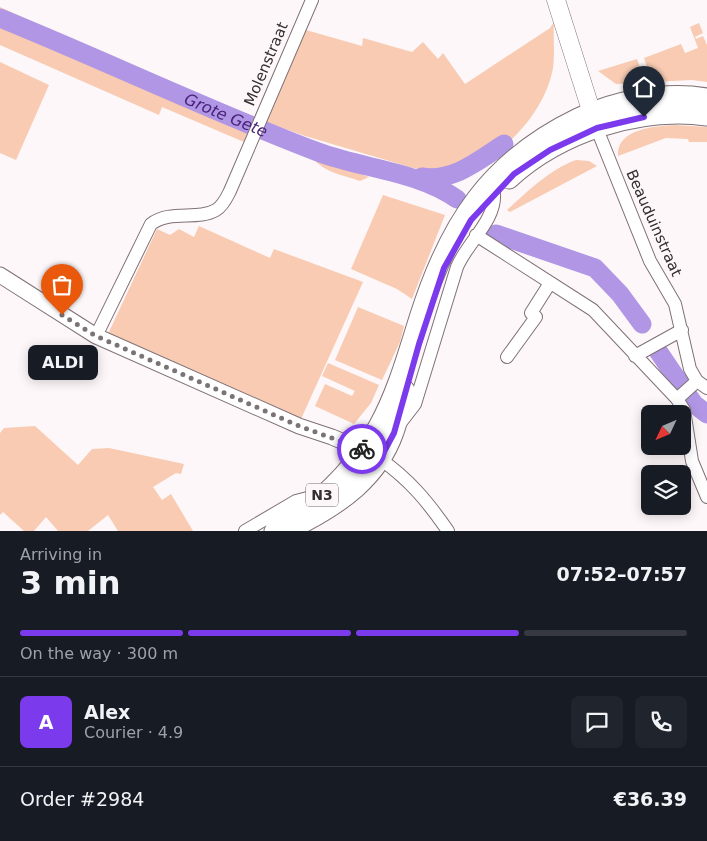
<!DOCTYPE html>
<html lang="en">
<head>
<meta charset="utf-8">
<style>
  :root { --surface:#171b24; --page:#20242c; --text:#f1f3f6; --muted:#9ea1a6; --line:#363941; --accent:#7c3aed }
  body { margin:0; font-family:"DejaVu Sans",sans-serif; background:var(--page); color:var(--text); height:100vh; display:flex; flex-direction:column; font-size:19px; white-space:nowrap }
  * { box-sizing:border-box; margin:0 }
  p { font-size:16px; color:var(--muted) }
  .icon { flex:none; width:28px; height:28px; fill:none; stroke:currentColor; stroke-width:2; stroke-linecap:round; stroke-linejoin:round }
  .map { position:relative; height:531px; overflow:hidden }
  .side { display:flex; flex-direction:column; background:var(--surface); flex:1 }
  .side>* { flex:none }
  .needle { width:32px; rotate:226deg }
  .buttons { position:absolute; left:641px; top:405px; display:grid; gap:10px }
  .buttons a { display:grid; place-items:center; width:50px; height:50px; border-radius:8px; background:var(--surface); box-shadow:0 2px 12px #0003; font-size:25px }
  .pin { position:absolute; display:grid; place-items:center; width:42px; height:42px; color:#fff; margin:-51px -21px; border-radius:50% 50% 50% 0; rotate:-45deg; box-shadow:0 0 5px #0007 }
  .pin .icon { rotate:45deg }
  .courier { position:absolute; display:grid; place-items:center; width:50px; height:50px; margin:-25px; border:4px solid #7c3aed; border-radius:50%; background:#fff; color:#222; box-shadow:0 1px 6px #0007 }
  .bubble { position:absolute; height:35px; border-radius:8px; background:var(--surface); box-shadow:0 2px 12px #0003; font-size:16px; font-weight:600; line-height:35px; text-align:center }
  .summary em { font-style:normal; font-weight:600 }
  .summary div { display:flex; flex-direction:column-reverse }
  .summary { display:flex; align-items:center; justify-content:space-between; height:85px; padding:0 20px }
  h1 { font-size:32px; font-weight:600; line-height:38px }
  .bar { display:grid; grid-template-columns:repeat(4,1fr); gap:8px 5px; align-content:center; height:60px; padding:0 20px }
  .bar i { height:6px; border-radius:4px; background:var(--line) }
  .bar .on { background:var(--accent) }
  .bar p { grid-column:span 4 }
  .line { display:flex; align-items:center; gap:12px; padding:0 20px; border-top:1px solid var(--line) }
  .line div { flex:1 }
  .round { display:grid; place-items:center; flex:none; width:52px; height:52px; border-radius:8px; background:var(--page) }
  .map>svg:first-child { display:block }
  .green { fill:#f8cbb2 }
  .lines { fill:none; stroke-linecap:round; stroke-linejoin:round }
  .river { stroke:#b096e4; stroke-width:19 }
  .minor-casing { stroke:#7f7176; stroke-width:14 }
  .tertiary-casing { stroke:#7f7176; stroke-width:17 }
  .secondary-casing { stroke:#7f7176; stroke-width:19 }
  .primary-casing { stroke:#7f7176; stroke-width:21 }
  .minor { stroke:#fff; stroke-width:12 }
  .tertiary { stroke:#fff; stroke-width:15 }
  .secondary { stroke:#fff; stroke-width:18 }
  .primary { stroke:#fff; stroke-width:19 }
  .done { stroke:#7a7476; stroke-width:5; stroke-dasharray:0 9 }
  .route { stroke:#7c3aed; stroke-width:6 }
  .labels { text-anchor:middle; stroke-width:4; stroke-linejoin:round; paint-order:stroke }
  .shield { fill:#fdf7f9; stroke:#706a6c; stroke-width:1 }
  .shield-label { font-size:14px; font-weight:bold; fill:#332e30 }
  .street-label { font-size:15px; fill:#332e30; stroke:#fdf7f9 }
  .water-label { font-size:16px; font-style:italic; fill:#48227b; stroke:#fdf7f9 }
</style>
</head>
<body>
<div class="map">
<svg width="707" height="531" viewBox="0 0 707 531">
  <rect width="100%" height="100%" fill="#fdf7f9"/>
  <path class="green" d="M0 7 84 45 169 81 163 92 249 129 244 142 162 107 159 115 0 45Z
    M554 22C553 37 555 53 553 68 546 107 514 144 480 163 462 154 458 170 443 173 439 174 434 173 430 173L305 136 266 122 306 30 362 46 363 38 412 52 423 42 438 59 443 53 465 84 550 28Z
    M699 23 703 33 695 37 696 39 703 36 707 45V82L692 80 652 82 644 58 681 44 685 53 698 48 690 27Z
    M637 59 645 82 616 84 598 71Z
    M0 62 49 85 16 160 0 153Z
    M675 125 707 127V142H689L688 139 666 138 618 156C616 129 655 126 675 125Z
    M312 156 369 177 360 181C343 175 321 172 312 156Z
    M576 160 589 161 597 166 510 212 507 210C527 192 550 169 576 160Z
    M383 195 445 215 412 299 397 289 351 269Z
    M199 226 270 258 274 249 363 282 301 419 108 334 157 229 170 235 179 229 194 237Z
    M358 307 404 326 400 342 382 380 335 360Z
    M328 363 379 385 371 403 354 424 315 406 325 384 352 396 355 391 322 376Z
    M35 426 78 465 92 449 109 448 184 464 181 474 176 473 153 487 162 500 171 494 193 531H118L108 515 88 531H58L46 517 34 531H24L3 512 0 515V433L4 428Z"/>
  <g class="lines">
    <g class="river">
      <path id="s1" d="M0 18C106 61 210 111 318 152 363 169 417 171 457 199"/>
      <path d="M422 177C454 182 479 160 504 144"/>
      <path d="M496 234 595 268 620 294 642 324"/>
      <path d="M658 351 694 404 707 414"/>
    </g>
    <g class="minor-casing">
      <path id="minor" d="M597 129 650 261 675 304 690 369 697 381 707 388
        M476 235 593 310 677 399 684 410 692 461 707 497
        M96 336 151 224C171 209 197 221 216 210 223 206 227 197 230 191L312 0
        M635 356 682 330
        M507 357 536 317 531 313 550 283
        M677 399 697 381
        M398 426 415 404 457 267C467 243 496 220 494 194
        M380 459C409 479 428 502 448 531
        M245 531 296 501 323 494"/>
    </g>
    <g class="tertiary-casing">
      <path id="tertiary" d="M0 275 96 336 299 426 332 437 372 454"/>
    </g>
    <g class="secondary-casing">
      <path id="secondary" d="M556 0 596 126"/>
    </g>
    <g class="primary-casing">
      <path id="primary" d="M509 179C560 132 639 107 707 116
        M299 525C340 504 378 478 394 432 399 419 401 404 405 390
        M274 531C317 505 355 469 379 425 398 390 408 352 420 315 449 224 489 161 578 118 616 100 665 91 707 98"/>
    </g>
    <use href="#minor" class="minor"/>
    <use href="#tertiary" class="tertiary"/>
    <use href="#secondary" class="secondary"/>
    <use href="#primary" class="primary"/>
  </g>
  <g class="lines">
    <path class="done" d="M62 315 96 336 299 426 362 449"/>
    <path class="route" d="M362 449 380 459 394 433 419 344 444 268 471 220 514 174 550 150 597 128 644 117"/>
  </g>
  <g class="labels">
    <rect class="shield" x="306" y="483.5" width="32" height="23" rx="4"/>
    <g class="shield-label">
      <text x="322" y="500">N3</text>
    </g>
    <g class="street-label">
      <text transform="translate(266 64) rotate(-67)" y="5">Molenstraat</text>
      <text transform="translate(654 223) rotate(66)" y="5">Beauduinstraat</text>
    </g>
    <g class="water-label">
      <text dy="6" stroke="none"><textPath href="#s1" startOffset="246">Grote Gete</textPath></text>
    </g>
  </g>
</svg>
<div class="buttons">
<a><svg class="needle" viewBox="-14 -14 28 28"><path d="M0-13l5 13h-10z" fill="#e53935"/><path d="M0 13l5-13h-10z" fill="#9ea1a6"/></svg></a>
<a><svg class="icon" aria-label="layers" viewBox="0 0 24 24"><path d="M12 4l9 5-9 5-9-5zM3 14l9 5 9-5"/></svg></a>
</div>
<div class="pin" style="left:62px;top:315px;background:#ea580c"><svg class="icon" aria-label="bag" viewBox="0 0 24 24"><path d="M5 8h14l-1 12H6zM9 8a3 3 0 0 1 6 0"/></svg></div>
<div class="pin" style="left:644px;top:117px;background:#1f2937"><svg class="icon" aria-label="home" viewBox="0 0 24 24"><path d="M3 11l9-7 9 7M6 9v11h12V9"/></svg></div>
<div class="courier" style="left:362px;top:449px"><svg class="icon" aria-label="bike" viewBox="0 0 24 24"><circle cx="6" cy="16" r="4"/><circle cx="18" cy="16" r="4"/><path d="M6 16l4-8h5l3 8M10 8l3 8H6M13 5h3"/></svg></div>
<div class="bubble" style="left:28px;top:345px;width:70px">ALDI</div>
</div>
<section class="side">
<div class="summary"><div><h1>3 min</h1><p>Arriving in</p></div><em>07:52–07:57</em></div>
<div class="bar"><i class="on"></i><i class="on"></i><i class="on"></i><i></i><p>On the way · 300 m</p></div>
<div class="line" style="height:90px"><b class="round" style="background:var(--accent);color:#fff">A</b><div><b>Alex</b><p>Courier · 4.9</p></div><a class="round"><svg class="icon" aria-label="chat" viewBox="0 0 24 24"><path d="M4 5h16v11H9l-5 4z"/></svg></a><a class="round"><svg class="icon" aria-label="phone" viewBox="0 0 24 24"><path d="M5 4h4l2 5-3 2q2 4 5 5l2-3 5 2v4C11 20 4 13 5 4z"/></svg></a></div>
<div class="line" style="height:65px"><div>Order #2984</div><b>€36.39</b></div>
</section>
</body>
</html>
